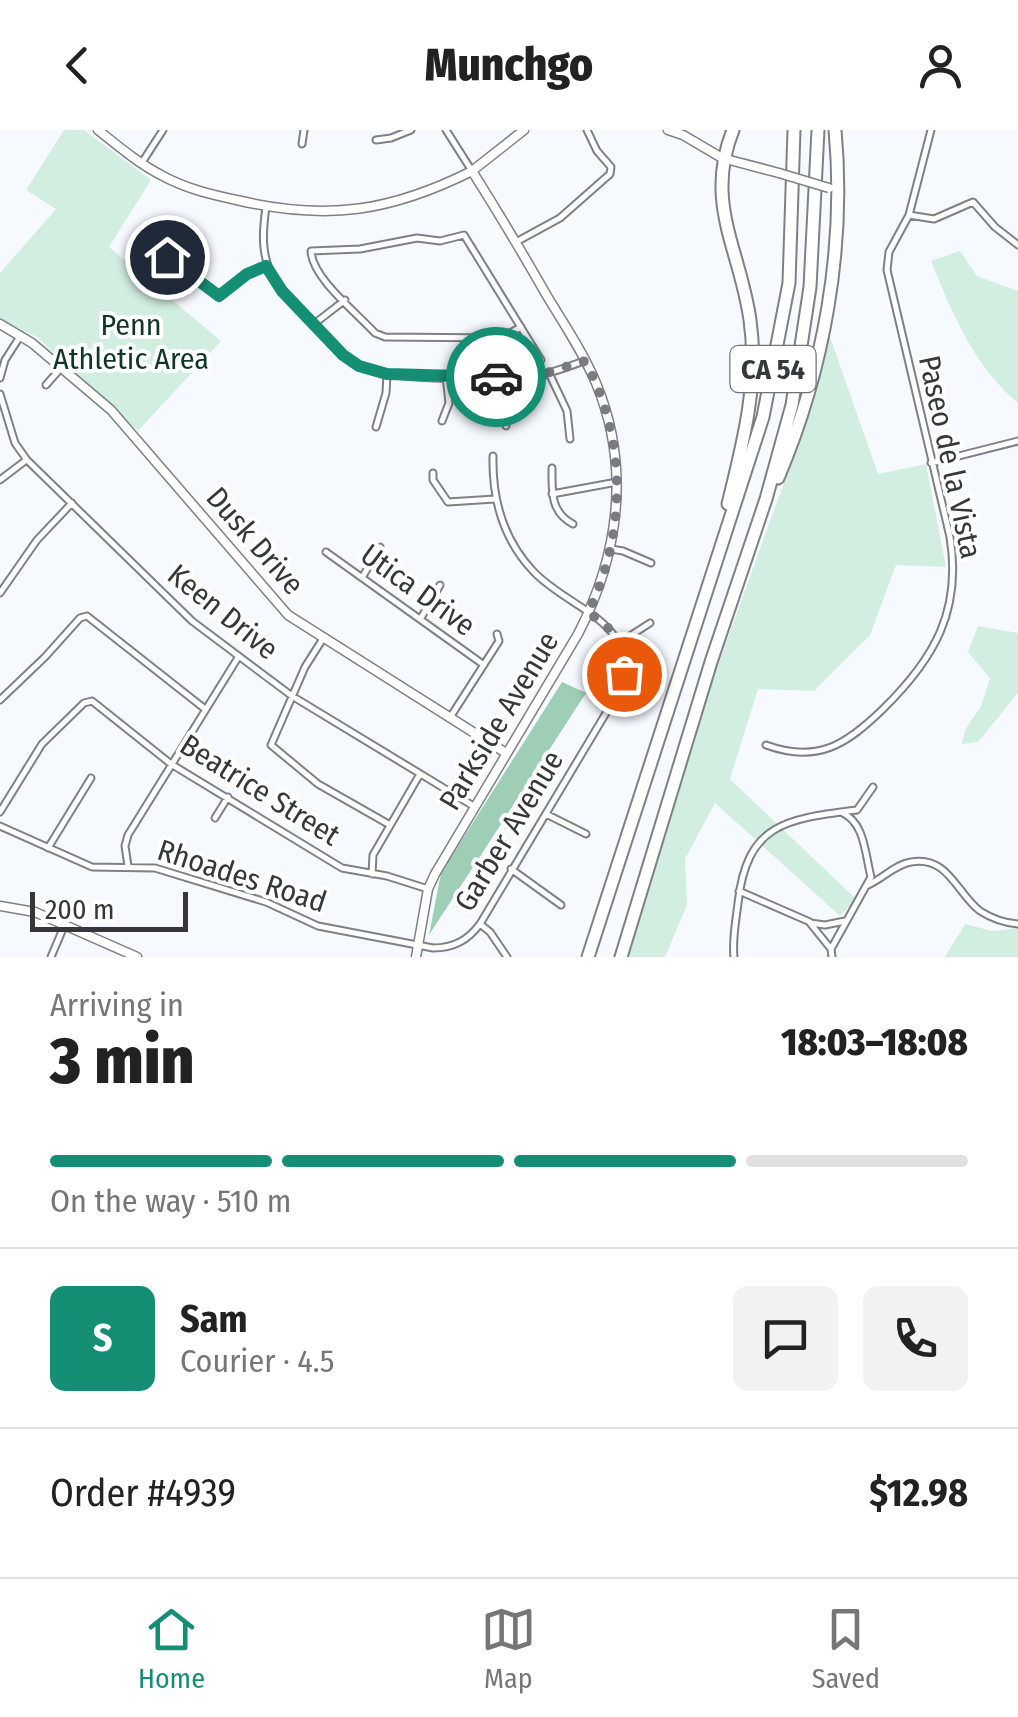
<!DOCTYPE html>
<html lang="en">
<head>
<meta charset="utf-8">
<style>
  :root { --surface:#fff; --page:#f2f2f2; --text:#222; --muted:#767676; --line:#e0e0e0; --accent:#158f74 }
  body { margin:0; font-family:"Fira Sans Condensed",sans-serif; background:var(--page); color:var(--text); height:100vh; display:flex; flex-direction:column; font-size:38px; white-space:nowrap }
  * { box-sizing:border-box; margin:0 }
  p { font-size:32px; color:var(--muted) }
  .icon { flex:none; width:55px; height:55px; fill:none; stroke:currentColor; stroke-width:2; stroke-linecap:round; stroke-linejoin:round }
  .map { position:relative; height:827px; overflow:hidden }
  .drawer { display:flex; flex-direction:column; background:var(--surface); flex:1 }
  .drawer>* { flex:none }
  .scale { position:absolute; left:30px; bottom:25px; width:158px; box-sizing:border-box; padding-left:10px; border:5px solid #363739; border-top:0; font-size:28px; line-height:35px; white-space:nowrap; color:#363739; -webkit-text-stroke:8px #fff; paint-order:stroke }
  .pin { position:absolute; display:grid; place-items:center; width:85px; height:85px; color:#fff; margin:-42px; border:5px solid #fff; border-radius:50%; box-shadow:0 2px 10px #0007 }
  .courier { position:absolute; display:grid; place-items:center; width:100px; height:100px; margin:-50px; border:8px solid #158f74; border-radius:50%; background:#fff; color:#222; box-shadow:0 2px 12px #0007 }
  .summary em { font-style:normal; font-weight:800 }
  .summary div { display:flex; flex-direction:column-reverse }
  .summary { display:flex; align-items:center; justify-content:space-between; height:170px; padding:0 50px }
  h1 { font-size:65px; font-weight:800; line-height:75px }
  .bar { display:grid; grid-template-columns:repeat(4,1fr); gap:15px 10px; align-content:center; height:120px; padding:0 50px }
  .bar i { height:12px; border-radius:8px; background:var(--line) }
  .bar .selected { background:var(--accent) }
  .bar p { grid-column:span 4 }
  .line { display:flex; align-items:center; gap:25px; padding:0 50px; border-top:2px solid var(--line) }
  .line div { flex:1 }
  .round { display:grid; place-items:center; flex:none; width:105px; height:105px; border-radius:15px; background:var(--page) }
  header { display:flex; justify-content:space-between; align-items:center; height:130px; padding:0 50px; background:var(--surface); font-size:45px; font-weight:800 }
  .tab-bar { display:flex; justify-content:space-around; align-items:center; height:140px; border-top:2px solid var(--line); background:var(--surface); font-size:28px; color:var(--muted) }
  .tab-bar a { display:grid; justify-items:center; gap:5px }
  .tab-bar .selected { color:var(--accent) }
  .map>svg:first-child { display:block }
  .green { fill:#d2eee0 }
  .forest { fill:#9fceb7 }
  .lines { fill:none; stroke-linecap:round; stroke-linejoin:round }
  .minor-casing { stroke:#7d8185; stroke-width:9 }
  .tertiary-casing { stroke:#7d8185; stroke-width:11 }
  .secondary-casing { stroke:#7d8185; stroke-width:11 }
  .motorway-casing { stroke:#7d8185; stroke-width:15 }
  .minor { stroke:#fff; stroke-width:5 }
  .tertiary { stroke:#fff; stroke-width:8 }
  .secondary { stroke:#fff; stroke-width:8 }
  .motorway { stroke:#fff; stroke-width:11 }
  .secondary-bridge-casing { stroke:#7d8185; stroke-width:11; stroke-linecap:butt }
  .secondary-bridge { stroke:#fff; stroke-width:8 }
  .done { stroke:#797b7e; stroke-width:10; stroke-dasharray:0 18 }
  .route { stroke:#158f74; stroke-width:12 }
  .labels { text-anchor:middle; stroke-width:8; stroke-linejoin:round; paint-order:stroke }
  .shield { fill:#fff; stroke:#727374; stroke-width:2.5 }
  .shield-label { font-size:28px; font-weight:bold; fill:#363739 }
  .park-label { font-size:30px; fill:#0f3727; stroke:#fff }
  .street-label { font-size:30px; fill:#363739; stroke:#fff }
</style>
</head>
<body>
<header><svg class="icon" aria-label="back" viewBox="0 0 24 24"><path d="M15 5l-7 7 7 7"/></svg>Munchgo<svg class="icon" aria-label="person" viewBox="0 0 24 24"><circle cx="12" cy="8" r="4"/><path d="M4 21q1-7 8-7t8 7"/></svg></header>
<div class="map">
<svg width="1018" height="827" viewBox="0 0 1018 827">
  <rect width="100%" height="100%" fill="#f6faff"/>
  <path class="green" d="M64 0H84L151 50 109 117 221 211 138 301 37 207 0 189V143L56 79 26 60Z
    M960 121 977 146 1018 161V273C974 236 952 183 931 131Z
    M829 204 878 344 926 334 946 437 896 435 870 505 814 561 758 559 730 649 856 769 840 786 715 673 685 729 687 775 665 827H626L687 621 795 322Z
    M978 496 1018 503V563L978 612 962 614 965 600 981 576 990 548 968 522Z
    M965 794 992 801 1018 798V827H945Z"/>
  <path class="forest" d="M562 552 586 563 429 805 441 743Z"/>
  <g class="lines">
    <g class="minor-casing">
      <path id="minor" d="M446 0 472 41
        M376 10 391 8 411 0
        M302 14 304 0
        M141 34 163 0
        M266 77C258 132 268 147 306 186 323 203 340 227 363 238 391 251 507 251 540 245 555 242 570 236 584 231
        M909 85 934 89 973 72 995 97 1018 115
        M152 110 167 127 219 166 247 144 266 136
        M516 112 560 88 610 44 611 37 597 21 587 0
        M174 133 190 113
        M314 194 345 170
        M521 197 501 208 385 207 375 203C357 183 312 148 311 121L360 119 417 108 440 111 464 105 541 230
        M501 208 506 296
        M549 243 567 281 570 309
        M0 248 5 230 21 205
        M46 255 60 239
        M0 264 15 313 27 330 192 491 292 566 475 677
        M442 291 449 273 446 246
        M376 297 386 263 387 244
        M931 333 1018 311
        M552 338C552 361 550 382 573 394
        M433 343V350L448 372 495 369
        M0 350 25 331
        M552 364 617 352
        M611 419 623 421 651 433
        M326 422 484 535
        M363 446 380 417
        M0 463 37 410 72 373
        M421 488 440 455
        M324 507 305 537 271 615 318 654 390 695
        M619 513 650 493
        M0 570 45 527 80 488 87 486 205 579
        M451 586 499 511 497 504
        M766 615C818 634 847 614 883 579 934 529 962 481 950 407L887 140 889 122 909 85 931 0
        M0 682 42 614 84 573 92 571 171 634 342 738 387 746 428 759
        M546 684 586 704
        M215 688 228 667
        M0 696 92 737 155 738 266 772 318 796 433 818C454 818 468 810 480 794L618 563C645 492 570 481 533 441 503 409 492 369 493 326
        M48 718 91 648
        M128 736 125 716 128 705 239 526
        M511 739 561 775
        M372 744 373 725 420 644
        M868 755C882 749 896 734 911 732 948 725 957 764 980 781 991 788 1005 793 1018 794
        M739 761 810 792
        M480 794 490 802 507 827
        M831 819 871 747C865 724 865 692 841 682
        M51 827 65 794
        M734 827C732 809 736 791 738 773 747 693 786 689 857 680L873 657
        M832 827 831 819 810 793 825 795 845 791"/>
    </g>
    <g class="tertiary-casing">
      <path id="tertiary" d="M98 0C118 16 138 33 161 45 186 59 213 65 241 71 329 91 392 81 472 41
        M0 194 32 213 111 280 288 485 506 623
        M0 776 35 782 137 827"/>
    </g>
    <g class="secondary-casing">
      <path id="secondary" d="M668 0 683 5 722 28 779 43
        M416 827 428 759 435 744 578 504C619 425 631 337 596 253 583 222 564 194 547 166 523 124 498 82 472 41L524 0"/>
    </g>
    <g class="motorway-casing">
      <path id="motorway" d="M778 348C824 240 846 117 835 0
        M728 374C743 313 759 253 750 190 740 119 704 73 733 0
        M588 827 763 287 789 153 794 0
        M621 827 711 532 766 369 792 275 810 157 818 0"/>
    </g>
    <use href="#minor" class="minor"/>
    <use href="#tertiary" class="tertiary"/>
    <use href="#secondary" class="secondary"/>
    <use href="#motorway" class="motorway"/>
    <g class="secondary-bridge-casing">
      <path id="secondary-bridge" d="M779 43 829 58"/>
    </g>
    <use href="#secondary-bridge" class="secondary-bridge"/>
  </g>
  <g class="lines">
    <path class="done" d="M496 247 537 246 585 231C627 309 627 403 588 483 613 497 625 515 624 544"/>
    <path class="route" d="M167 127 219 166 247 144 266 136 282 161 343 225 359 236 387 244 496 247"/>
  </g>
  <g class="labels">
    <rect class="shield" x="730.5" y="216" width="85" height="46" rx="8"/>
    <g class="shield-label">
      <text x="773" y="249">CA 54</text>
    </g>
    <g class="park-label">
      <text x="131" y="205">Penn<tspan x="131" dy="34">Athletic Area</tspan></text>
    </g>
    <g class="street-label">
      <text transform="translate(950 327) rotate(78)" y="10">Paseo de la Vista</text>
      <text transform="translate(255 411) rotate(49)" y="10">Dusk Drive</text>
      <text transform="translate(418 460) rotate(36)" y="10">Utica Drive</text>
      <text transform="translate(223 482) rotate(39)" y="10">Keen Drive</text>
      <text transform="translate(499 591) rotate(-59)" y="10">Parkside Avenue</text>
      <text transform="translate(260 660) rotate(32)" y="10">Beatrice Street</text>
      <text transform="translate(509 701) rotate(-59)" y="10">Garber Avenue</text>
      <text transform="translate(242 746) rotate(18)" y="10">Rhoades Road</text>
    </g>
  </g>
</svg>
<div class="scale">200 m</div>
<div class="pin" style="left:624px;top:544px;background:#ea580c"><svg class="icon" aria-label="bag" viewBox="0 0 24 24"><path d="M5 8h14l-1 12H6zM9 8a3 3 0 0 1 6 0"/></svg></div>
<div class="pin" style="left:167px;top:127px;background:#1f2937"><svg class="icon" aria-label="home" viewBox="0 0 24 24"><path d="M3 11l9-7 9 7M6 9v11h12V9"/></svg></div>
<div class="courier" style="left:496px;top:247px"><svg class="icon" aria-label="car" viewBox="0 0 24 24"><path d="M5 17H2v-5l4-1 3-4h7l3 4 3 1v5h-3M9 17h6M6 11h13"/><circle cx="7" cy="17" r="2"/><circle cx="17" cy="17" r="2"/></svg></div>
</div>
<section class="drawer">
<div class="summary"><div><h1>3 min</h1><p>Arriving in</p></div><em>18:03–18:08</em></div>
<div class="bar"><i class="selected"></i><i class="selected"></i><i class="selected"></i><i></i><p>On the way · 510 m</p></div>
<div class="line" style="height:180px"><b class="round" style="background:var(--accent);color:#fff">S</b><div><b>Sam</b><p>Courier · 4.5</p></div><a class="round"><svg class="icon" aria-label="chat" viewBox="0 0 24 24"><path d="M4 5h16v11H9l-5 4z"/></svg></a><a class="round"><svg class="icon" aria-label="phone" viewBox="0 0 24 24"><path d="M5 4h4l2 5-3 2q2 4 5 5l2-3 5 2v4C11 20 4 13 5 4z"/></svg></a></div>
<div class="line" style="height:130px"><div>Order #4939</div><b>$12.98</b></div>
</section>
<nav class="tab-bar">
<a class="selected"><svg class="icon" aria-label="home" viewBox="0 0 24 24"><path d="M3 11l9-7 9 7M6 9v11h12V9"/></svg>Home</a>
<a><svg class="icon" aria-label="map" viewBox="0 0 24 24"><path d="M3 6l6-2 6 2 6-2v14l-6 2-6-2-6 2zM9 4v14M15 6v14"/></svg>Map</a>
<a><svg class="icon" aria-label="saved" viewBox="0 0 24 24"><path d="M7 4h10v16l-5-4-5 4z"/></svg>Saved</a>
</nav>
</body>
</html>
